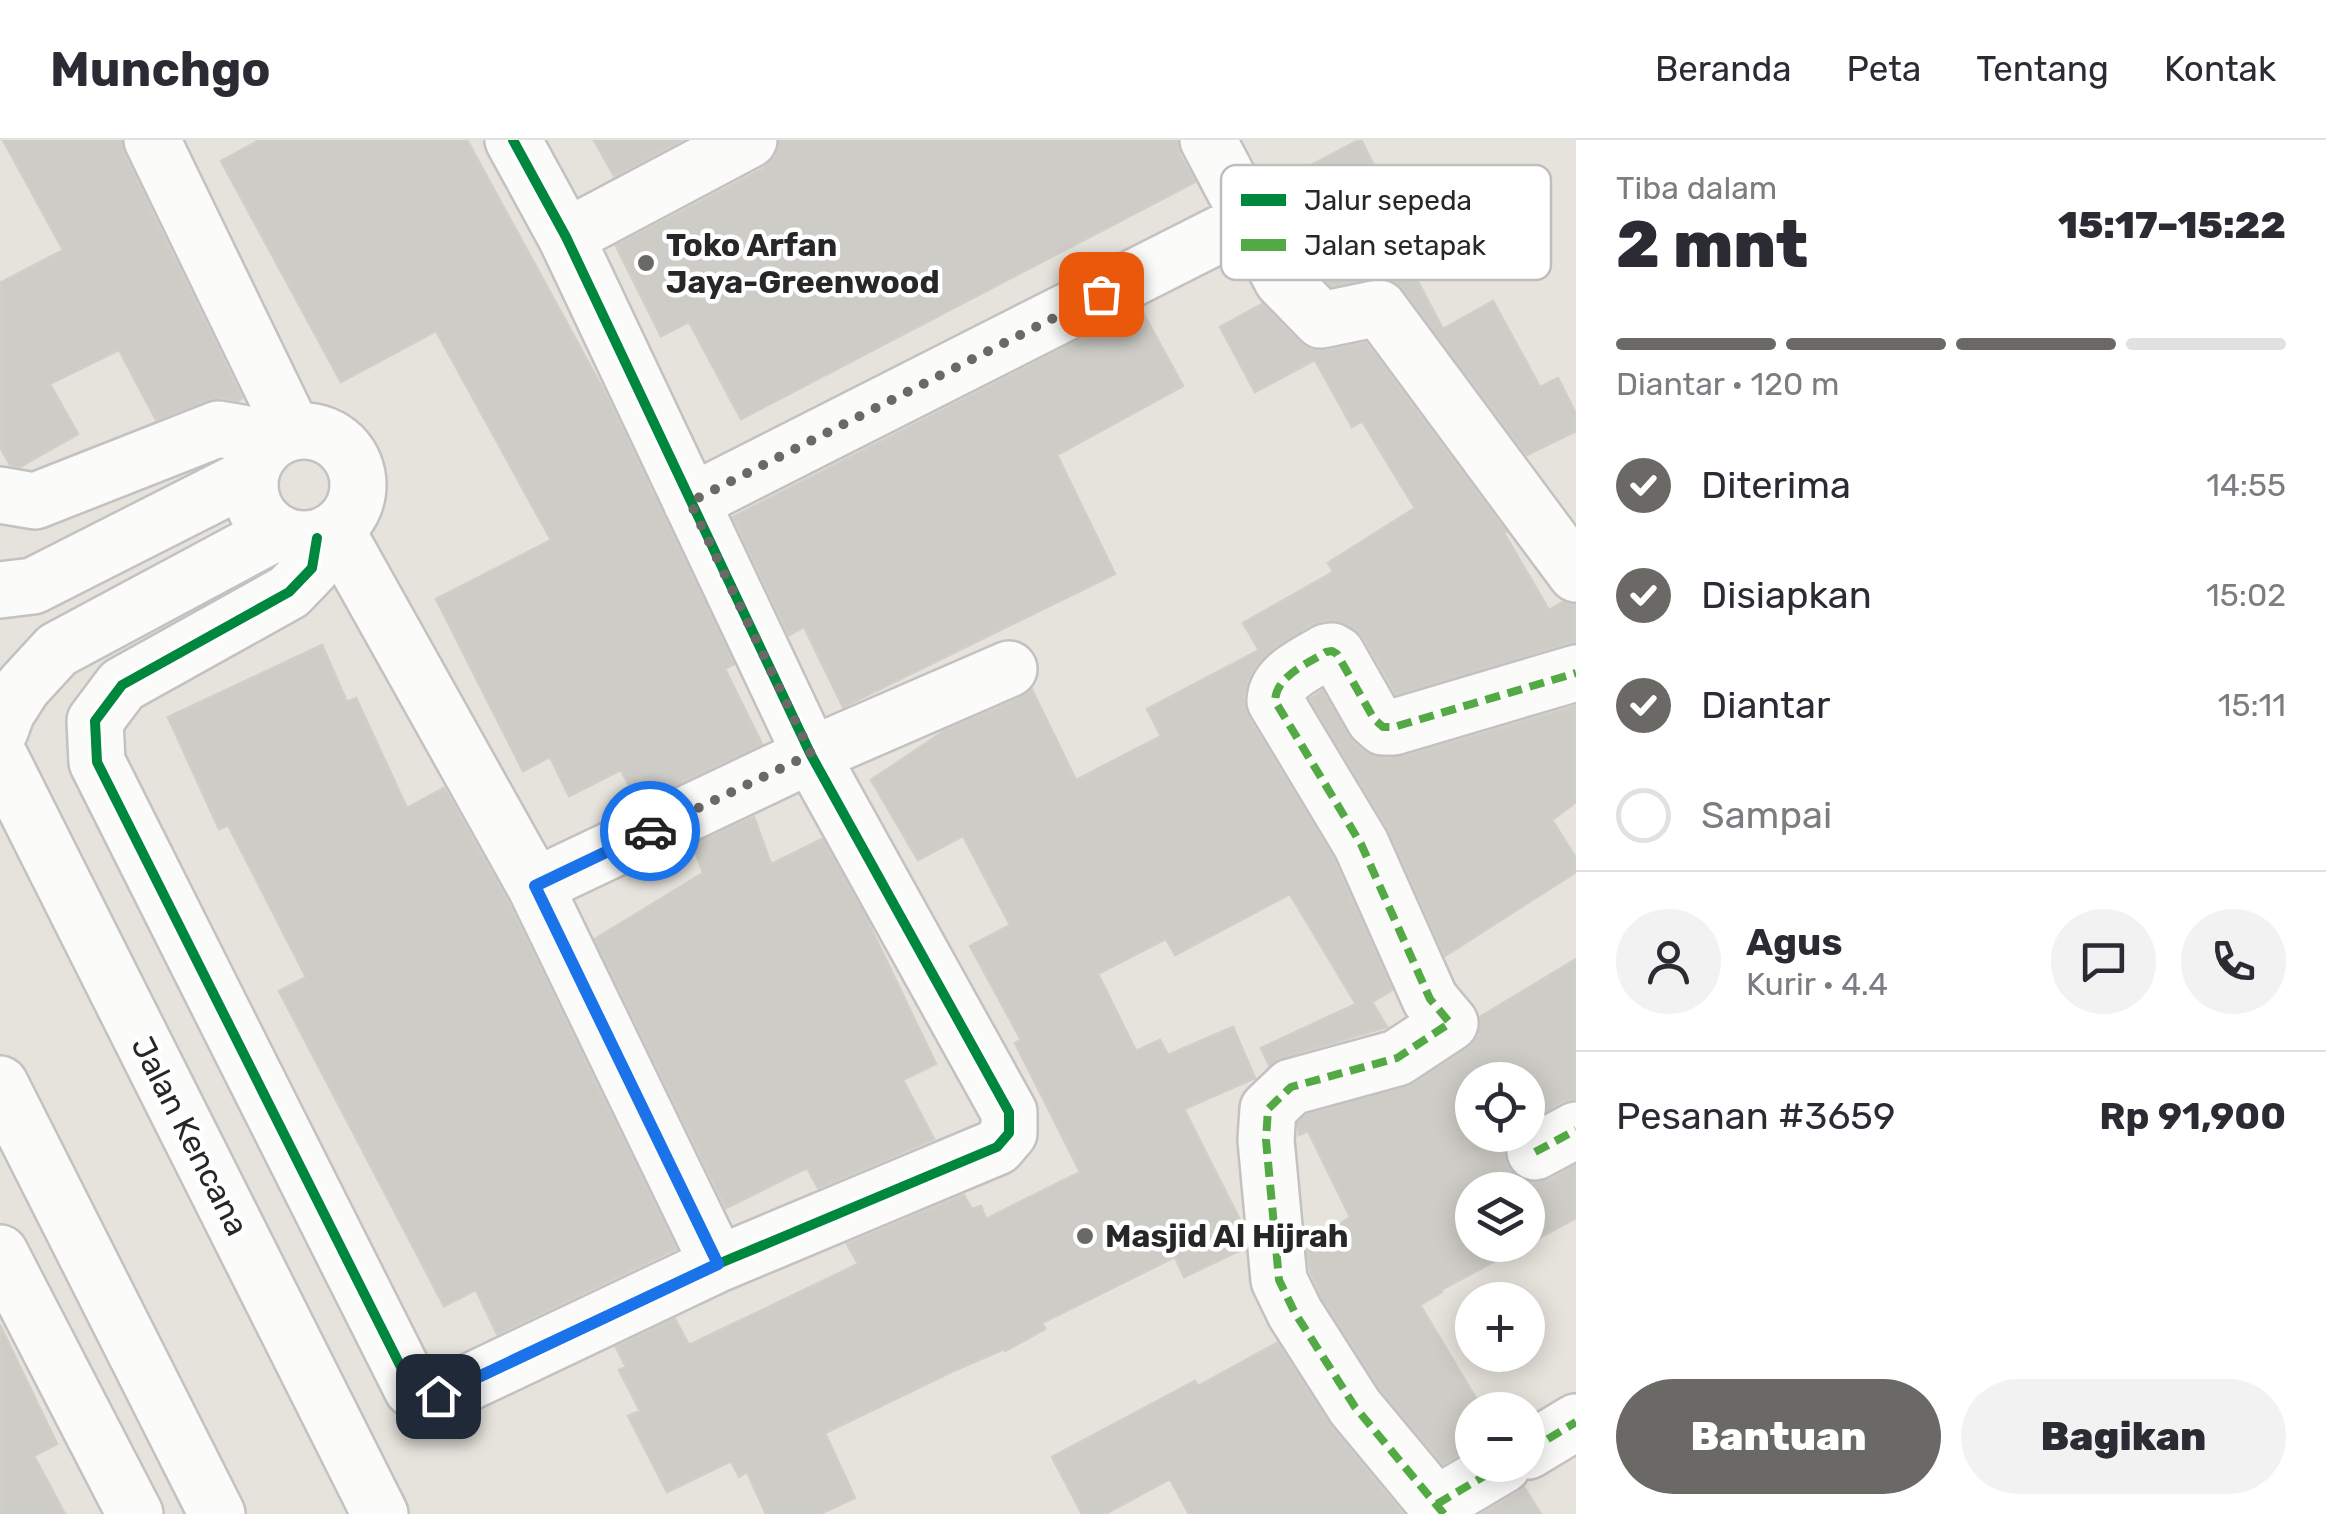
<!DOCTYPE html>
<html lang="id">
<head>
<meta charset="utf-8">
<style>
  :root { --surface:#fff; --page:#f2f2f3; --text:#2b2b33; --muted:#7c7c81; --line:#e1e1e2; --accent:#6a6966 }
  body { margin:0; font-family:Rubik,sans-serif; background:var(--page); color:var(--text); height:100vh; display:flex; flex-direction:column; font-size:38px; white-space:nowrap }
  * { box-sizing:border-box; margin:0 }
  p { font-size:32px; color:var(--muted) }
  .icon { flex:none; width:55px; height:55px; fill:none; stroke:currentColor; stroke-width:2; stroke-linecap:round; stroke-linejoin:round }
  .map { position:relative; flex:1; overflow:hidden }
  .side { display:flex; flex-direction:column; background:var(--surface); width:750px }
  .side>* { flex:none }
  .fabs { position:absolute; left:1455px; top:922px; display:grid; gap:20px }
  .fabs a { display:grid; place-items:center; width:90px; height:90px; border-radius:50%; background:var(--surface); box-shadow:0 5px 25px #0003; font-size:50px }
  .pin { position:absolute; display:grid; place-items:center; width:85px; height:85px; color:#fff; margin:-42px; border-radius:20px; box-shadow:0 5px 15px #0006 }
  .courier { position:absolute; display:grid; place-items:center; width:100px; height:100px; margin:-50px; border:8px solid #1a73e8; border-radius:50%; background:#fff; color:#222; box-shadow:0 2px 12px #0007 }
  .head em { font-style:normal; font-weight:800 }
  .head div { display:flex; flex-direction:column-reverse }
  .head { display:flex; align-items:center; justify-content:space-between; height:170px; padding:0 40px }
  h1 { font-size:65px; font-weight:800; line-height:75px }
  .bar { display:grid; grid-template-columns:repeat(4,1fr); gap:15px 10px; align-content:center; height:120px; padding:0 40px }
  .bar i { height:12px; border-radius:8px; background:var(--line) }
  .bar .selected { background:var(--accent) }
  .bar p { grid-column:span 4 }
  .line { display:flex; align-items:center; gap:25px; padding:0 40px; border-top:2px solid var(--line) }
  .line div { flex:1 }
  .round { display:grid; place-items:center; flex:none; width:105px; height:105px; border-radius:52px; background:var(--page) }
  ol { padding:0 40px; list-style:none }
  li { display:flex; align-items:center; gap:30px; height:110px }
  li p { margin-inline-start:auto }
  li .icon { padding:10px; border-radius:50%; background:var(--accent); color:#fff; stroke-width:4 }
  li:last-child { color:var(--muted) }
  li i { width:55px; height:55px; border:5px solid var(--line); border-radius:50% }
  .primary-button { display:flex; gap:20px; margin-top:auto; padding:20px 40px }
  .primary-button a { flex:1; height:115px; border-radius:60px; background:var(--accent); color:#fff; font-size:40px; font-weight:800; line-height:115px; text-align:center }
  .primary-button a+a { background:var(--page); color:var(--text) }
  header { display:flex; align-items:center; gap:60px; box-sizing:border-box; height:140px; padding:0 50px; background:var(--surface); border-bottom:2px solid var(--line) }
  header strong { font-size:48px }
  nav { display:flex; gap:55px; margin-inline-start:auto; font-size:35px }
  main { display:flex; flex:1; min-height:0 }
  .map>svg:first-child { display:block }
  .building { fill:#ceccc7; stroke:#d1cec8; stroke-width:2.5 }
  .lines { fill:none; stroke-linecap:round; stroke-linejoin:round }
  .street-casing { stroke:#c3c1c2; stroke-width:60 }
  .street { stroke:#fbfbfa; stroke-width:55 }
  .quiet { stroke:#53aa44; stroke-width:8; stroke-dasharray:15 8; stroke-linecap:butt }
  .cycleway-casing { stroke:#fff; stroke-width:16 }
  .cycleway { stroke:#00873e; stroke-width:10 }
  .done { stroke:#6a6966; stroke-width:10; stroke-dasharray:0 18 }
  .route { stroke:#1a73e8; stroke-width:12 }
  .poi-dot { fill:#6a6966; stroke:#fff; stroke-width:4 }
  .labels { text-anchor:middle; stroke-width:9; stroke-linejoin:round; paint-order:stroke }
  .poi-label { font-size:32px; font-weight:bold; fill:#272727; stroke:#fff; text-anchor:start }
  .street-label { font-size:32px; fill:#272727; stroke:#fff }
  .key { fill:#fff; stroke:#bebebe; stroke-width:2.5 }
  .key-label { font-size:28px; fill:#272727 }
</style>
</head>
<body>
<header>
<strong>Munchgo</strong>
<nav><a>Beranda</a><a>Peta</a><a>Tentang</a><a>Kontak</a></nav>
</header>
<main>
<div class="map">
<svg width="1576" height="1374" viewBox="0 0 1576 1374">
  <rect width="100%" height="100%" fill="#e6e3dc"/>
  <path class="building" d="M3 0H121L124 14 242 258 238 261 222 258 207 260 156 280 119 210 50 244 78 294 20 327 10 325 0 307V143L63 110Z
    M260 0H467L604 251 734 524 725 529 762 604 638 663 621 630 569 656 550 617 523 631 436 459 551 400 436 191 341 242 221 21Z
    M594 0H682L614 36Z
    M780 0H1177L1180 15 1195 42 741 279 689 182 661 196 616 106 764 28 776 16Z
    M1359 0H1361L1385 47 1372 55 1443 189 1493 161 1540 247 1558 238 1576 274V291L1527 315 1403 149 1391 139 1374 137 1331 146 1319 134 1337 124 1316 86 1321 83 1296 33Z
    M1262 164 1299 202 1311 210 1327 211 1366 203 1506 392 1504 393 1549 470 1563 462 1576 465V503H1567L1396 554 1364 498 1348 484 1328 480 1310 485 1276 506 1257 524 1249 538 1244 555 1248 577 1333 718 1392 850 1372 862 1387 887 1283 917 1269 925 1261 908 1356 864 1290 754 1175 815 1166 799 1098 834 1136 911 1160 900 1168 915 1233 887 1255 938 1184 969 1243 1086 1245 1108 1184 1137 1175 1117 1042 1183 1045 1189 1005 1211 1004 1209 951 1232 825 1293 855 1358 820 1374H766L747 1332 739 1337 731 1321 667 1352 628 1276 640 1271 619 1230 626 1227 616 1207 675 1179 689 1205 858 1124 847 1104 964 1055 972 1069 981 1066 986 1079 1080 1032 1015 903 1021 900 970 806 1010 785 963 696 918 720 871 640 944 591 1021 558 1032 550 1076 640 1161 596 1147 569 1259 510 1243 483 1333 432 1328 423 1415 368 1362 281 1352 287 1315 220 1255 252 1220 187Z
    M1141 169 1183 246 1057 315 1115 434 843 567 804 487 789 495 733 377Z
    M322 505 347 562 356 558 407 668 444 648 507 760 676 1109 497 1194 476 1150 444 1166 279 851 306 837 228 685 219 689 168 577Z
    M1322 551 1353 602 1363 611 1383 618 1403 617 1576 566V662L1552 680 1576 718V732L1445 816 1388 688 1310 559Z
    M754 677 771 724 822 699 865 776 936 924 903 940 934 999 818 1048 807 1028 726 1068 595 799 703 733 693 705Z
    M1576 819V959L1561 962 1528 981V940H1472V995H1509L1504 1010 1507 1026 1518 1038 1533 1043 1550 1040 1576 1025V1078L1528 1104V1050H1472V1105H1525L1441 1150 1442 1152 1420 1165 1481 1267 1485 1265 1488 1270H1472V1307L1443 1324 1380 1249 1322 1158 1310 1131 1307 1107 1350 1077 1308 991 1299 995 1298 983 1307 975 1414 944 1468 908 1479 895 1480 877Z
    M0 1185 57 1304 34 1316 65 1374H0Z
    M1277 1203 1331 1287 1403 1374H1189L1170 1339 1105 1374H1082L1052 1317 1195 1241 1198 1246Z
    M1524 1347 1541 1374H1482L1519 1352Z"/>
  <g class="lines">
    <g class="street-casing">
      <path id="street" d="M152 0 293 291
        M1208 0 1282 140 1321 180 1379 168 1576 434
        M566 97 749 0
        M250 345a54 54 0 1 1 108 0a54 54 0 1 1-108 0Z
        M0 355 35 361 218 289 242 293 263 308
        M691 362 1238 85
        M336 390 535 746 718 1124
        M317 398 312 428 289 452 122 545 95 581 97 622 412 1249 423 1258 438 1257 718 1124 997 1007 1009 993V972L811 615 566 97 513 0
        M0 450 33 446 250 336
        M0 591 7 572 23 547 57 510 277 392
        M0 617 380 1374
        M535 746 811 615 1009 529
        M0 944 217 1374
        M1535 1012 1576 990
        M0 1113 135 1374
        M1528 1311 1576 1282
        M1437 1364 1503 1325
        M1444 1374 1355 1267 1295 1173 1279 1140 1266 1000 1268 969 1291 947 1397 918 1450 883 1430 859 1361 704 1275 561C1276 536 1307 524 1326 512L1332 511 1337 514 1374 579 1383 587H1394L1576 533"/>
    </g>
    <use href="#street" class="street"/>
    <path class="quiet" d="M1535 1012 1576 990
      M1528 1311 1576 1282
      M1437 1364 1503 1325
      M1444 1374 1355 1267 1295 1173 1279 1140 1266 1000 1268 969 1291 947 1397 918 1450 883 1430 859 1361 704 1275 561C1276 536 1307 524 1326 512L1332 511 1337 514 1374 579 1383 587H1394L1576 533"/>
    <g class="cycleway-casing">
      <path id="cycleway" d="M317 398 312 428 289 452 122 545 95 581 97 622 412 1249 423 1258 438 1257 718 1124 997 1007 1009 993V972L811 615 566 97 513 0"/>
    </g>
    <use href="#cycleway" class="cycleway"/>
  </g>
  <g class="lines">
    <path class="done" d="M650 691 811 614 690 362 1101 154"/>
    <path class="route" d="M438 1256 718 1124 535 746 650 691"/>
  </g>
  <g class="poi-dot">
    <circle cx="646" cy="123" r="10"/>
    <circle cx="1085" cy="1096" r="10"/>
  </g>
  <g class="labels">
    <g class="poi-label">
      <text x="666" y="116">Toko Arfan<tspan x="666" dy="37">Jaya-Greenwood</tspan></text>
      <text x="1105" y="1107">Masjid Al Hijrah</text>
    </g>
    <g class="street-label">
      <text transform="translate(190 996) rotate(63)" y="11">Jalan Kencana</text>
    </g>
  </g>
  <rect x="1221" y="25" width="330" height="115" rx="15" class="key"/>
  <rect x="1241" y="54" width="45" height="12" fill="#00873e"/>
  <rect x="1241" y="99" width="45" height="12" fill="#53aa44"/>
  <g class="key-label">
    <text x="1304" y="70">Jalur sepeda</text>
    <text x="1304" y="115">Jalan setapak</text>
  </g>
</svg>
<div class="fabs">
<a><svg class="icon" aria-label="locate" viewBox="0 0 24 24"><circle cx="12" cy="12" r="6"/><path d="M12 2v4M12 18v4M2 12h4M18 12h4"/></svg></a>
<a><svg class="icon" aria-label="layers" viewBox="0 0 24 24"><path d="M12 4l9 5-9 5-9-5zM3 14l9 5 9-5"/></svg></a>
<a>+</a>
<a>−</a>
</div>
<div class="pin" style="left:1101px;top:154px;background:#ea580c"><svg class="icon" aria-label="bag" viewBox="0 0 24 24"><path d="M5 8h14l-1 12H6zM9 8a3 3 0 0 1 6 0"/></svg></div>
<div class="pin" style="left:438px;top:1256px;background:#1f2937"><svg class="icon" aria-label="home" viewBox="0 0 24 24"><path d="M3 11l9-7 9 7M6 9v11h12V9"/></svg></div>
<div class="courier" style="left:650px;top:691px"><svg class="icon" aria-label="car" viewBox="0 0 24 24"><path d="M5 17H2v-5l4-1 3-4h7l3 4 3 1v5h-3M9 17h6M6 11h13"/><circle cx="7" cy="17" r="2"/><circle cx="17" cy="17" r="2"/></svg></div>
</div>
<section class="side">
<div class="head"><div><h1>2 mnt</h1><p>Tiba dalam</p></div><em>15:17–15:22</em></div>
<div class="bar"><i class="selected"></i><i class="selected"></i><i class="selected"></i><i></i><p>Diantar · 120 m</p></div>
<ol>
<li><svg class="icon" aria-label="check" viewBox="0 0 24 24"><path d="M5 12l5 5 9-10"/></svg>Diterima<p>14:55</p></li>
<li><svg class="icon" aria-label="check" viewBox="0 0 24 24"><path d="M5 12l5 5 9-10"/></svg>Disiapkan<p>15:02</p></li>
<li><svg class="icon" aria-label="check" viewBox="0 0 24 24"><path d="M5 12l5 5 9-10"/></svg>Diantar<p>15:11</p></li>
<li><i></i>Sampai</li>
</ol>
<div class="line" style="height:180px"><a class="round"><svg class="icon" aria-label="person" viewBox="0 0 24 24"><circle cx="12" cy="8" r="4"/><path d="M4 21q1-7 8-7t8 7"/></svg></a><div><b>Agus</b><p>Kurir · 4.4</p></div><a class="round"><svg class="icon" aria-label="chat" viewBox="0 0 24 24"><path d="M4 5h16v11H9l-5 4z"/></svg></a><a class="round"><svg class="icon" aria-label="phone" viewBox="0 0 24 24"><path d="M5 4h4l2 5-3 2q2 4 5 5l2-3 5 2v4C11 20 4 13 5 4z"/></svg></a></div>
<div class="line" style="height:130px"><div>Pesanan #3659</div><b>Rp 91,900</b></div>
<div class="primary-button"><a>Bantuan</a><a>Bagikan</a></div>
</section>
</main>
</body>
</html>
